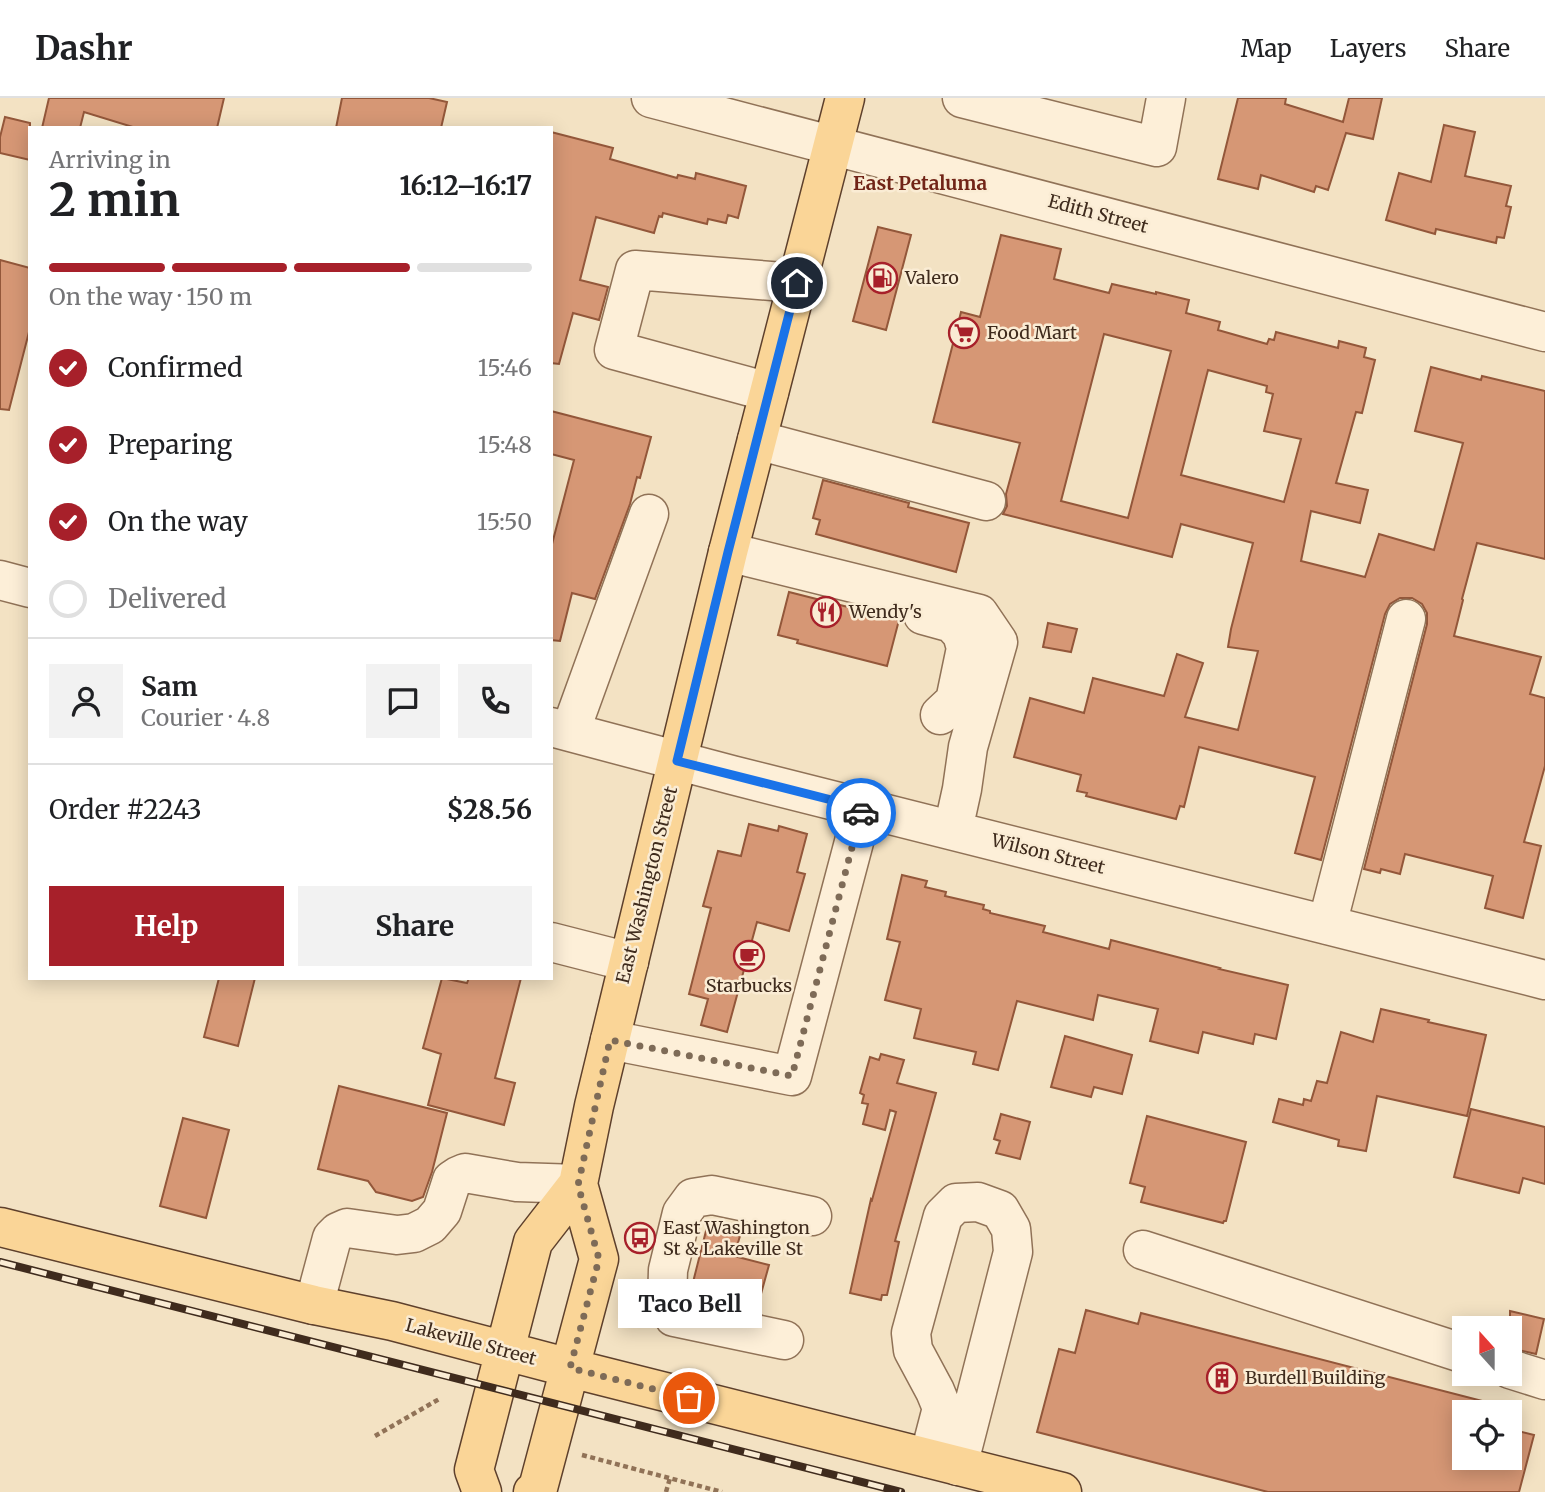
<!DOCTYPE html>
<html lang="en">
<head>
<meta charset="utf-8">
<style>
  :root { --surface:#fff; --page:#f2f2f2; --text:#202124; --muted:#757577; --line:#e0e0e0; --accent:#a7202a }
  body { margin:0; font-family:Merriweather,serif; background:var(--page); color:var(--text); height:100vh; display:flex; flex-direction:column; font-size:26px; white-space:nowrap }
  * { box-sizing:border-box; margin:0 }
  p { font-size:23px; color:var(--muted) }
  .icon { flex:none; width:38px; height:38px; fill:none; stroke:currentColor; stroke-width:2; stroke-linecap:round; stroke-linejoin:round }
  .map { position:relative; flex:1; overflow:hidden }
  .side { position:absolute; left:28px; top:28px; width:525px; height:854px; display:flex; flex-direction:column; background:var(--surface); border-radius:0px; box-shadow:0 4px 18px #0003 }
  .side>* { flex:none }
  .needle { width:46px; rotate:339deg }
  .tools { position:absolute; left:1452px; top:1218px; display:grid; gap:14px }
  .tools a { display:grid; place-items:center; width:70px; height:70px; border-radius:0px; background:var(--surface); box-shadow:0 4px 18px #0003; font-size:35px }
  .pin { position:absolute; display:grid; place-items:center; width:60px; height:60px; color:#fff; margin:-30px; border:4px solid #fff; border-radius:50%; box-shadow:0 2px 7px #0007 }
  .courier { position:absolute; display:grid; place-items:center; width:70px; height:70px; margin:-35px; border:5px solid #1a73e8; border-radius:50%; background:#fff; color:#222; box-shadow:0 2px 9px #0007 }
  .bubble { position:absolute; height:49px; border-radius:0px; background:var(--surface); box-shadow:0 4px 18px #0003; font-size:23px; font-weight:700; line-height:49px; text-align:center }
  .headline em { font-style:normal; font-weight:700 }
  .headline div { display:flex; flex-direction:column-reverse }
  .headline { display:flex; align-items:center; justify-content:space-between; height:119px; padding:0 21px }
  h1 { font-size:46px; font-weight:700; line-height:52px }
  .bar { display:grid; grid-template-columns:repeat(4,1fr); gap:10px 7px; align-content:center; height:84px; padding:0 21px }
  .bar i { height:9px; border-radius:5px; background:var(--line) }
  .bar .on { background:var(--accent) }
  .bar p { grid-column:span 4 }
  .line { display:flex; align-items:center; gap:18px; padding:0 21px; border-top:2px solid var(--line) }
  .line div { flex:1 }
  .round { display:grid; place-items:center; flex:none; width:74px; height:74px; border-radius:0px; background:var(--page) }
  ol { padding:0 21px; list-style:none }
  li { display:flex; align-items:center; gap:21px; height:77px }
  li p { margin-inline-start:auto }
  li .icon { padding:7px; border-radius:50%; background:var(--accent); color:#fff; stroke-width:4 }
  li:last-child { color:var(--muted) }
  li i { width:38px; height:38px; border:4px solid var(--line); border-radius:50% }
  .cta { display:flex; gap:14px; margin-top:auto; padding:14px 21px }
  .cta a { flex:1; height:80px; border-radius:0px; background:var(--accent); color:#fff; font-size:28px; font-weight:700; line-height:80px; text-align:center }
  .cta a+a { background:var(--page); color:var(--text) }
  header { display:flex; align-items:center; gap:42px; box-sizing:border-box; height:98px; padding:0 35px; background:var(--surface); border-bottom:2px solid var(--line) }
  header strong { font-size:33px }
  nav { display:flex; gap:38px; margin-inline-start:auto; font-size:24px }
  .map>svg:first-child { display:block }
  .building { fill:#d69775; stroke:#93573a; stroke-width:2; fill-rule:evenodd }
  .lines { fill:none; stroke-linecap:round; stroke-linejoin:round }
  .minor-casing { stroke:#907257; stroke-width:41 }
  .major-casing { stroke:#5e402c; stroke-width:41 }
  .path { stroke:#907257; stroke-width:4.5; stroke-dasharray:5 3.5; stroke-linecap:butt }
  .minor { stroke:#fdefd8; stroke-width:38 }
  .major { stroke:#fad597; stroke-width:38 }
  .rail-casing { stroke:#3f2b1d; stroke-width:8 }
  .rail { stroke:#faecd4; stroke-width:5; stroke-dasharray:16; stroke-linecap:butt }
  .done { stroke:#7e6b57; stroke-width:7; stroke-dasharray:0 12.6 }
  .route { stroke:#1a73e8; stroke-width:9 }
  .labels { text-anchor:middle; stroke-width:5; stroke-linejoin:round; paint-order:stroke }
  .street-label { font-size:18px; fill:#3f2b1d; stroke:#faecd4 }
  .poi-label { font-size:18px; fill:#3f2b1d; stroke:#faecd4; text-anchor:start }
  .neighbourhood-label { font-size:19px; font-weight:bold; fill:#712417; stroke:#faecd4 }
</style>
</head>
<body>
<header>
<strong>Dashr</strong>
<nav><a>Map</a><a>Layers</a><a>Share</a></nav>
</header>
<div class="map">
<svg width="1545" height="1394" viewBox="0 0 1545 1394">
  <rect width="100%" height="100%" fill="#f3e2c3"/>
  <path class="building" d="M49 0H224L217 30H136L84 14 80 30H42Z
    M342 0H429L447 4 441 30H336Z
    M1238 0H1286L1285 6 1343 24 1349 0H1382L1373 41 1346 35 1328 92 1316 88 1314 94 1261 77 1258 91 1218 81Z
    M5 19 30 25V62L0 55V39Z
    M1444 27 1475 34 1465 78 1511 88 1506 108 1511 109 1504 140 1497 139 1496 145 1436 131 1435 136 1386 122 1399 75 1431 84Z
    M551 34 613 50 610 61 677 80 678 77 695 81 696 75 746 88 738 120 728 117 726 125 708 121 707 126 663 115 662 119 659 118 654 135 596 119 580 182 608 189 599 222 573 215 559 266 551 265Z
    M878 129 911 137 886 232 853 223Z
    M1001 137 1061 151 1054 181 1109 195 1112 186 1156 196V194L1189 202 1186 215 1220 224 1218 232 1267 246 1269 241 1274 242 1276 234 1338 250 1339 243 1366 250 1364 259 1375 262 1362 315 1356 314 1336 385 1368 392 1360 425 1311 413 1301 463 1365 479 1379 436 1434 452 1463 345 1415 333 1431 269 1481 282 1482 278 1545 293V461L1477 445 1462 501 1463 502 1454 538 1541 559 1530 596 1545 600V668L1524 744 1541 748 1523 820 1485 810 1493 778 1405 756 1400 776 1381 771 1380 775 1364 771 1427 526V515L1422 506 1412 500H1400L1390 506 1385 516 1321 762 1295 755 1315 679 1199 649 1184 709 1180 708 1176 721 1086 698 1087 695 1077 693 1081 677 1014 659 1030 600 1084 615 1093 580 1164 598 1177 556 1203 565 1185 619 1238 632 1258 553 1228 549 1231 531 1253 445 1181 426 1172 459 1003 416 1007 408 1006 396 1020 345 933 324 961 214 980 219ZM1104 236 1171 253 1128 420 1061 403ZM1208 272 1267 288 1266 294 1273 296 1264 333 1301 341 1284 404 1181 377Z
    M0 162 30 170V230L9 312 0 311Z
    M551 313 651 339 640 380 637 379 630 406 595 501 572 495 560 543 551 542V450L574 362 551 356Z
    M823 382 909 405 908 409 969 425 956 474 816 436 820 422 813 420Z
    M789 494 899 522 887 568 797 545 798 542 778 537Z
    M1048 525 1077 531 1071 554 1043 549Z
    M749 726 778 733 779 728 807 736 797 774 805 776 789 833 757 824 727 934 701 927 708 901 689 896 711 810 703 808 718 753 741 758Z
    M902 777 927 783 925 789 946 794 945 798 984 807 983 811 990 813V815L1045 828 1043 834 1109 851 1111 842 1220 870 1219 871 1288 887 1276 941 1255 936 1253 946 1203 934 1198 955 1150 943 1158 911 1098 897 1093 922 1017 903 998 972 973 966 976 954 914 940 921 911 885 902 900 844 887 841Z
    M219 880H255L238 948 204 939Z
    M442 880 467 885 469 880H521L495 980 515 985 504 1027 428 1007 441 956 423 950Z
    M1381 911 1429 922 1428 924 1486 937 1467 1018 1377 998 1366 1053 1338 1048 1339 1042 1273 1024 1279 1001 1303 1007 1304 1001 1311 1003 1317 983 1327 985 1341 934 1373 944Z
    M1065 938 1132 957 1122 996 1094 989 1091 999 1051 989Z
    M881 956 904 962 897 985 936 995 895 1143 899 1144 887 1197H882L881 1202 850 1195 871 1101 872 1102 896 1014 890 1012 885 1032 863 1026 868 1006 862 1005 864 997 860 995 870 959 879 962Z
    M339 988 447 1015 432 1074 423 1099 412 1103 376 1094 368 1083 318 1071Z
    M1471 1011 1545 1029V1086L1523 1080 1519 1095 1454 1079Z
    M1001 1016 1030 1024 1020 1061 996 1055 1000 1043 994 1041Z
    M1147 1018 1246 1044 1226 1123H1224L1223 1125 1141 1104 1145 1089 1130 1085Z
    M183 1020 229 1032 206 1120 160 1108Z
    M707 1129 740 1138 734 1158 769 1167 756 1214 689 1200Z
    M1086 1212 1138 1226 1141 1215 1490 1305 1488 1314H1465V1360H1510V1331L1534 1337 1519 1394H1268L1037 1334 1059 1251 1075 1255Z
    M1510 1213 1544 1221 1536 1256 1510 1250Z"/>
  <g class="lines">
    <g class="minor-casing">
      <path id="minor" d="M651 0 1545 234
        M962 0 1157 49 1166 0
        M769 294 614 252 635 172 797 185
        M757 342 986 403
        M728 454 979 516 998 544 968 649 962 691 953 732
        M0 482 30 490
        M923 517 952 525 962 536 966 550 955 603 940 617
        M551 629 732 677 1545 882
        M570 634 649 416
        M1327 827 1406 521
        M551 844 629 864
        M610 942 792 978 863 710
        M1143 1152 1465 1256
        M314 1207 332 1140 338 1134 347 1130 397 1137 414 1135 430 1127 442 1113 452 1082 458 1078 465 1075 517 1084 578 1086
        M784 1242 674 1219 667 1206 668 1172 682 1115 693 1100 712 1097 812 1118
        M1510 1271 1545 1282
        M929 1360 942 1310 935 1293 913 1252 911 1235 943 1118 956 1105 978 1104 1000 1112 1011 1131 1013 1154 958 1368"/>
    </g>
    <g class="major-casing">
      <path id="major" d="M0 1129 314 1207 392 1223 570 1270 1062 1394
        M482 1394 474 1372 533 1144 578 1086 594 1008 728 454 845 0
        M533 1394 538 1390 599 1161 578 1086"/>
    </g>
    <path class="path" d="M375 1338 441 1300
      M582 1357 722 1394
      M666 1394 670 1380"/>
    <use href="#minor" class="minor"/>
    <use href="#major" class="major"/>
    <g class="rail-casing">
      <path id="rail" d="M0 1164 901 1394"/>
    </g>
    <use href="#rail" class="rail"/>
  </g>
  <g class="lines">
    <path class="done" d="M689 1300 570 1270 599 1161 578 1087 610 942 792 978 861 715"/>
    <path class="route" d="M797 185 728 454 677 663 863 710 861 715"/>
  </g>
  <defs>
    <g id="fuel-ring" transform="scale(1.575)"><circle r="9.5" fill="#faecd4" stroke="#a7202a" stroke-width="1.5"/><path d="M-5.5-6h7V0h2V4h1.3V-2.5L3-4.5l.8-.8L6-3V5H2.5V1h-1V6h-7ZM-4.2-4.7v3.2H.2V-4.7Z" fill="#a7202a"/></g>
    <g id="supermarket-ring" transform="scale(1.575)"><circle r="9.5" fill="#faecd4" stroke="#a7202a" stroke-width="1.5"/><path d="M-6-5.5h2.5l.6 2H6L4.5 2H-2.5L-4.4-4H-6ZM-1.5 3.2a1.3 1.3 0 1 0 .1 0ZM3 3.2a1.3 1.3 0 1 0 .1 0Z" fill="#a7202a"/></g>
    <g id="restaurant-ring" transform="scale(1.575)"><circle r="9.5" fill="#faecd4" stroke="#a7202a" stroke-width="1.5"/><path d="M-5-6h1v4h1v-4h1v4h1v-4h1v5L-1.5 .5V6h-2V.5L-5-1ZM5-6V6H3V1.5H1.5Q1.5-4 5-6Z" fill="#a7202a"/></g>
    <g id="cafe-ring" transform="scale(1.575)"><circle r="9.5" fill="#faecd4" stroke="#a7202a" stroke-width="1.5"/><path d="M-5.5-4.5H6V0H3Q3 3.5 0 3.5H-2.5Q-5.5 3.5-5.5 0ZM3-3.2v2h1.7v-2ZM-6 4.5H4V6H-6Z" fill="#a7202a"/></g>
    <g id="bus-ring" transform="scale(1.575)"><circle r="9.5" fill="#faecd4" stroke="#a7202a" stroke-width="1.5"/><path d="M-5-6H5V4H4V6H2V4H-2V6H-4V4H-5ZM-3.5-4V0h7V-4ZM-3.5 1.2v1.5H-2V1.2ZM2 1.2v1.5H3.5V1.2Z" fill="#a7202a"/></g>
    <g id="building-ring" transform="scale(1.575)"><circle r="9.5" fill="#faecd4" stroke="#a7202a" stroke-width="1.5"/><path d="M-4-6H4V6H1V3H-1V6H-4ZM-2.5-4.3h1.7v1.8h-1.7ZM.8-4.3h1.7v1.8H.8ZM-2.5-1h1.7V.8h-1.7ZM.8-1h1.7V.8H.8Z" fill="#a7202a"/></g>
  </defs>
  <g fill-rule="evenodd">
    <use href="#fuel-ring" x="882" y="180"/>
    <use href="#supermarket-ring" x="964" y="235"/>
    <use href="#restaurant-ring" x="826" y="514"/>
    <use href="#cafe-ring" x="749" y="858"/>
    <use href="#bus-ring" x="640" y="1140"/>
    <use href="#building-ring" x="1222" y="1280"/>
  </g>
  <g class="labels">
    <g class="street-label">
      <text transform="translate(1098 116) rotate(15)" y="6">Edith Street</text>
      <text transform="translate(1048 756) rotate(14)" y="6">Wilson Street</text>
      <text transform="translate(647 787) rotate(-76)" y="6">East Washington Street</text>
      <text transform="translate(471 1244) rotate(15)" y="6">Lakeville Street</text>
    </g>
    <g class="poi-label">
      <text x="905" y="186">Valero</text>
      <text x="987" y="241">Food Mart</text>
      <text x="849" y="520">Wendy's</text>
      <text x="749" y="894" text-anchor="middle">Starbucks</text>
      <text x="663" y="1136">East Washington<tspan x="663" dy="21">St &amp; Lakeville St</tspan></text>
      <text x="1245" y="1286">Burdell Building</text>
    </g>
    <g class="neighbourhood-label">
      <text x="920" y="92">East Petaluma</text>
    </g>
  </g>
</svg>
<div class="tools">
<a><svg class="needle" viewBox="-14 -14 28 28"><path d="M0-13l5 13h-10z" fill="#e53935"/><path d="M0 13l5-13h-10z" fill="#757577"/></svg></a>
<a><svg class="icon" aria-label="locate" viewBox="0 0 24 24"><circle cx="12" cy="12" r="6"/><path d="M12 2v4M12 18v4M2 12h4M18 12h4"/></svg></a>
</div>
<div class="pin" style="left:689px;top:1300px;background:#ea580c"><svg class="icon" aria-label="bag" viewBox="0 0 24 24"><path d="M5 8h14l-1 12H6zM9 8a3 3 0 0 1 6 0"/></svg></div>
<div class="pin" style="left:797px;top:185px;background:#1f2937"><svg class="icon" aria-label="home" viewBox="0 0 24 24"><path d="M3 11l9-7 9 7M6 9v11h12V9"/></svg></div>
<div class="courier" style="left:861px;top:715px"><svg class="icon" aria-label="car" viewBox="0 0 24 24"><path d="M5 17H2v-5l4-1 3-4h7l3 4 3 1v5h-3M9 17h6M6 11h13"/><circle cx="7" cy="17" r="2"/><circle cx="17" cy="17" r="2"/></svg></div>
<div class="bubble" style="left:618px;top:1181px;width:144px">Taco Bell</div>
<section class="side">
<div class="headline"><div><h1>2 min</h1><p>Arriving in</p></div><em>16:12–16:17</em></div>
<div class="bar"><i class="on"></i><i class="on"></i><i class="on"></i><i></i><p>On the way · 150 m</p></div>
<ol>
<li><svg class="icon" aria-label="check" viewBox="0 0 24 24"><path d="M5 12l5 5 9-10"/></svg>Confirmed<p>15:46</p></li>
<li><svg class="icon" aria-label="check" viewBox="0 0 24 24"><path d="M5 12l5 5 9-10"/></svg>Preparing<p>15:48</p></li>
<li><svg class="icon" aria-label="check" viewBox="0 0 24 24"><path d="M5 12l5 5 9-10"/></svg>On the way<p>15:50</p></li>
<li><i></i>Delivered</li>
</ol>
<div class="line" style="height:126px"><a class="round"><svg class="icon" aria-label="person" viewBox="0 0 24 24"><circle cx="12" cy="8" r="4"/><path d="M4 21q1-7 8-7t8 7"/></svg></a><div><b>Sam</b><p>Courier · 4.8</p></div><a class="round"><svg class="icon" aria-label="chat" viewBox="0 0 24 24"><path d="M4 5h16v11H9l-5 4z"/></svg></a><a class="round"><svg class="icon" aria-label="phone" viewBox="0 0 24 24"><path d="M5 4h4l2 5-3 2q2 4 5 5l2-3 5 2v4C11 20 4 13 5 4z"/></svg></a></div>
<div class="line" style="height:91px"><div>Order #2243</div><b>$28.56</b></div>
<div class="cta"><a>Help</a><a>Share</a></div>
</section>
</div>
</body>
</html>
